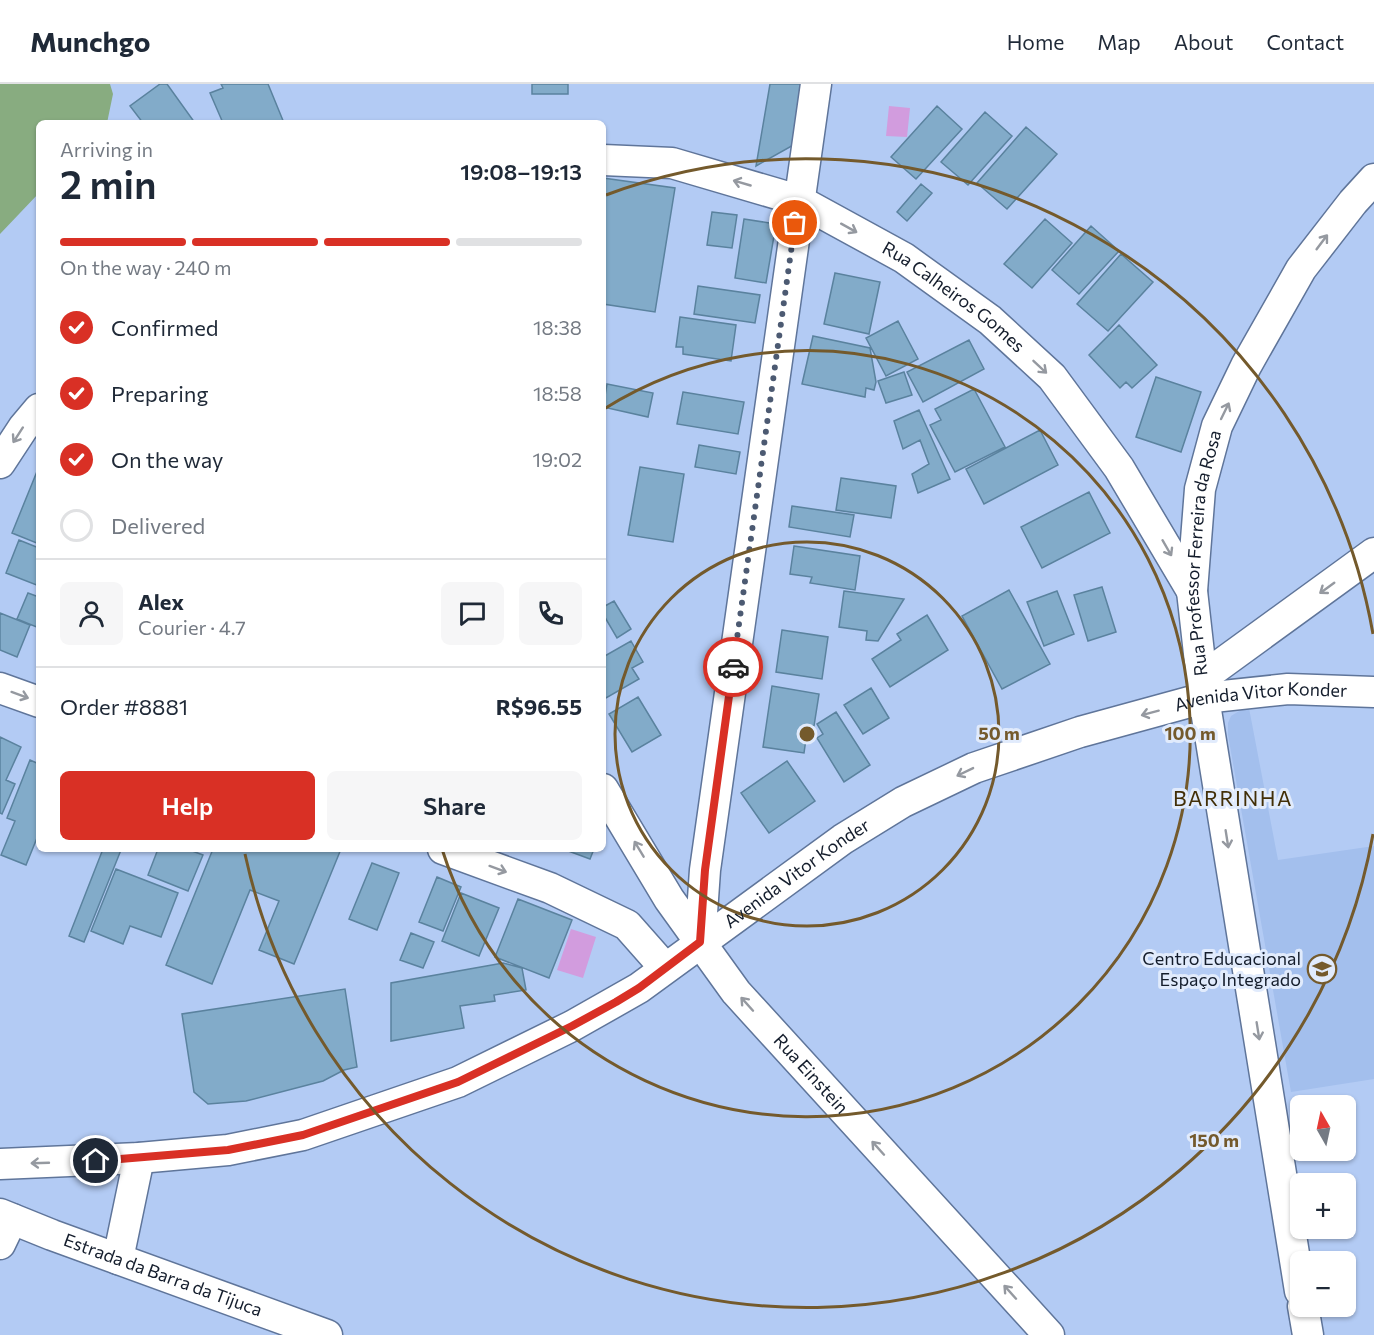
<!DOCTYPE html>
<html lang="en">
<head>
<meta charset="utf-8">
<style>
  :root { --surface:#fff; --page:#f6f6f7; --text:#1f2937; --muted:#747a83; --line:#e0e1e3; --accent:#d93025 }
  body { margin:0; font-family:Commissioner,sans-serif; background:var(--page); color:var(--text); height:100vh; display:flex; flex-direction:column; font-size:22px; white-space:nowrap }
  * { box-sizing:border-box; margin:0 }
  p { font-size:20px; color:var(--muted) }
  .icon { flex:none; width:33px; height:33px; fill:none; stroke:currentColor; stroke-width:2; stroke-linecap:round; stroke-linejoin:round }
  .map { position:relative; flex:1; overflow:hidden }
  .details { position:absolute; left:36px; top:36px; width:570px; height:732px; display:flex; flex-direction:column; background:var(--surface); border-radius:9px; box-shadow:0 2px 4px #0004 }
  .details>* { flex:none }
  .needle { width:39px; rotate:351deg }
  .fabs { position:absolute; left:1290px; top:1011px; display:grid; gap:12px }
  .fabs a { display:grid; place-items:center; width:66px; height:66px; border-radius:9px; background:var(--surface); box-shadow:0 2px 4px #0004; font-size:30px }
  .pin { position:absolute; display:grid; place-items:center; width:51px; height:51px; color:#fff; margin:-26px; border:3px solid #fff; border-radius:50%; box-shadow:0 2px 6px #0007 }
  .courier { position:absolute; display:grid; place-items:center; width:60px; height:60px; margin:-30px; border:4px solid #d93025; border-radius:50%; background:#fff; color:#222; box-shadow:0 2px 8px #0007 }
  .headline em { font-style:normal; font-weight:600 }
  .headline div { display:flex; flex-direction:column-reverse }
  .headline { display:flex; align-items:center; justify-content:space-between; height:102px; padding:0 24px }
  h1 { font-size:39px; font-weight:600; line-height:45px }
  .bar { display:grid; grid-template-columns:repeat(4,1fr); gap:9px 6px; align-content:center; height:72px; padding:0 24px }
  .bar i { height:8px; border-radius:4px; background:var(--line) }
  .bar .selected { background:var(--accent) }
  .bar p { grid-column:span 4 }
  .line { display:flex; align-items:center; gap:15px; padding:0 24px; border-top:2px solid var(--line) }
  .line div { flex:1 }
  .round { display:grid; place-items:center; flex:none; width:63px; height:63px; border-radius:9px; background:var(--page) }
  ol { padding:0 24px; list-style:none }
  li { display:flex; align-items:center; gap:18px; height:66px }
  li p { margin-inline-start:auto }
  li .icon { padding:6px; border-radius:50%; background:var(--accent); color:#fff; stroke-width:4 }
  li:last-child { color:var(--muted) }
  li i { width:33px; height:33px; border:3px solid var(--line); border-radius:50% }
  .button { display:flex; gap:12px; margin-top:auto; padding:12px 24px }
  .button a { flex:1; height:69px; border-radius:9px; background:var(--accent); color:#fff; font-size:24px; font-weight:600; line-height:69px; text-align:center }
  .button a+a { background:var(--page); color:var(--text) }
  header { display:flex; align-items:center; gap:36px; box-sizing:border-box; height:84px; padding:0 30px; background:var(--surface); border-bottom:2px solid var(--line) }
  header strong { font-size:28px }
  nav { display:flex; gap:33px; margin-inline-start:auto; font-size:21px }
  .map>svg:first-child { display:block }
  .built { fill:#a3bfed }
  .green { fill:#88ac80 }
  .water { fill:#d29cde }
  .building { fill:#82abc9; stroke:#5a829e; stroke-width:1.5 }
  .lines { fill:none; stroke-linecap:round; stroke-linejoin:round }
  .minor-casing { stroke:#5f759a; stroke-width:33 }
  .minor { stroke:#fff; stroke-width:30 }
  .oneway { stroke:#9599a0 }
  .done { stroke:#4c5a72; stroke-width:6; stroke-dasharray:0 10.8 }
  .route { stroke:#d93025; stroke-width:8 }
  .ring { fill:none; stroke:#745a2c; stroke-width:3 }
  .labels { text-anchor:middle; stroke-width:6; stroke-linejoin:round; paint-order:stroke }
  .street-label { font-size:18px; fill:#141d2c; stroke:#e1ebfc }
  .poi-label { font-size:18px; fill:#141d2c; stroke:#e1ebfc; text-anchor:end }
  .quarter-label { font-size:21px; letter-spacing:1.5px; fill:#422f07; stroke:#e1ebfc }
  .centre { fill:#745a2c; stroke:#e1ebfc; stroke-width:3 }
  .ring-label { font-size:18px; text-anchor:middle; font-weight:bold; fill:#745a2c; stroke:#e1ebfc; stroke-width:6; stroke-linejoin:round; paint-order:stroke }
</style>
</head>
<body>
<header>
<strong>Munchgo</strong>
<nav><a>Home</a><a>Map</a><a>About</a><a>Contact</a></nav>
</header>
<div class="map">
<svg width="1374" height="1251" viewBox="0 0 1374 1251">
  <rect width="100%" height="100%" fill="#b3cbf4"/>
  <path class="built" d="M1244 624H1249L1278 776 1374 762V995L1291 1008 1228 651V639L1231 632Z"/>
  <path class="green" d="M0 0H110L113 10 107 39H39V109L0 150Z"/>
  <path class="water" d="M889 22 910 24 907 53 886 52Z
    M571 845 596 853 583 894 557 886Z"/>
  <path class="building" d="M160 0H167L195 39H143L130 22Z
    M221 0H268L284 39H223L210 9 223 4Z
    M532 0H568V10H532Z
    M770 0H807L797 59 756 82Z
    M937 22 962 45 916 95 891 73Z
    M985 28 1012 52 968 101 941 78Z
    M1026 43 1057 70 1007 125 977 99Z
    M603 94 675 104 655 228 603 220Z
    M921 100 932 109 907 137 897 128Z
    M712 128 737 131 732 164 707 161Z
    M744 135 776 140 766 199 735 194Z
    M1045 135 1072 159 1032 204 1004 180Z
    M1091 142 1119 167 1079 210 1052 186Z
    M1121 170 1153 198 1108 247 1077 220Z
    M835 189 880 198 869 250 824 240Z
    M698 202 760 211 755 239 694 230Z
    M680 233 736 241 731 277 683 270V263H676Z
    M898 237 918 275 886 292 866 254Z
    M1119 241 1157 281 1132 304 1126 298 1120 304 1089 271Z
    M813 252 870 264 876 298 874 306 866 304 865 313 802 300Z
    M969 256 984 285 923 318 907 288Z
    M904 288 912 311 886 319 878 297Z
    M1156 293 1201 308 1181 368 1136 353Z
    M607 300 653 309 648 333 603 323Z
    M974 305 1005 363 955 388 930 341 941 336 935 325Z
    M683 308 744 318 738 350 677 340Z
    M919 326 950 395 918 409 912 390 929 380 920 356 903 365 894 337Z
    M1040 346 1058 381 984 420 966 385Z
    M699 361 740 368 736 390 695 383Z
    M640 383 684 390 673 458 628 451Z
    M38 385H39V460L12 449Z
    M841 394 896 402 891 434 836 426Z
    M1089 408 1110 449 1042 484 1021 443Z
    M792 422 854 431 850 453 789 443Z
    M19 456 39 464V502L6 489Z
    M794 462 860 472 855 506 810 499 812 493 790 490Z
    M1102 503 1116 548 1088 557 1074 511Z
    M1009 506 1050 580 1002 605 962 532Z
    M844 507 904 515 878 557 866 556 867 547 839 543Z
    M1057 507 1074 550 1044 562 1027 518Z
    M28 509 39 513V544L17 535Z
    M614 517 631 545 617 554 603 530V523Z
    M0 529 30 541 17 573 0 566Z
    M927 531 948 566 890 603 872 575 901 556 897 550Z
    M782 546 828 553 822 595 776 588Z
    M631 557 643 578 632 584 639 595 606 614 603 608V573Z
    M772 602 819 610 814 642 808 641 804 669 763 663Z
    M871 604 889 634 863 650 844 621Z
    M638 613 661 651 632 668 609 630Z
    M836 628 870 681 844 698 817 654 823 650 817 640Z
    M0 653 21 663 6 696 15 700 2 730 0 729Z
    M30 676 39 680V749L26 781 1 771 15 737 7 734Z
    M787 677 815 717 769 749 741 709Z
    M103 765 121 766 84 858 69 852Z
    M158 765H187L203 771 188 807 148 791Z
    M213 765H341L294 880 259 866 279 817 250 806 212 900 166 881Z
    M563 765H594L590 775Z
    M372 779 399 789 377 846 349 835Z
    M116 785 178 809 161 853 130 842 123 860 91 847Z
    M437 793 461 803 443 847 419 838Z
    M461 809 499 824 479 872 442 857Z
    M518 815 572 836 549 894 495 873Z
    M411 849 434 858 423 884 400 876Z
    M503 879 522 884 526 906 494 911 495 917 460 922 464 944 391 957V899Z
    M345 905 357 983 344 986 323 997 246 1017 208 1020 194 1008 182 930Z"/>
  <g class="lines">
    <g class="minor-casing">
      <g id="minor">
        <path id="s1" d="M603 76 672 79 798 116 904 174 990 236 1052 293 1119 384 1192 507"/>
        <path d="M0 379 23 344 39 325"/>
        <path d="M1202 594 1374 469"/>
        <path d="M0 604 39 618"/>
        <path id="s2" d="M603 705 669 815 736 908 1049 1251"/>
        <path d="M443 765 550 804 627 841 665 884"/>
        <path d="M700 858 705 786 816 0"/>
        <path id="s3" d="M0 1080 139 1074 228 1066 303 1051 458 998 572 942 639 904 843 755 903 718 974 684 1080 648 1204 614 1288 605 1374 608"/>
        <path id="s4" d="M0 1130 52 1151 327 1251"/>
        <path d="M0 1160 12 1135"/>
        <path d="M118 1175 139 1074"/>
        <path id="s5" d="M1300 1207 1204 614 1192 507 1200 405 1217 342 1246 282 1301 185 1353 118 1374 95"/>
        <path d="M1303 1222 1308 1251"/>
      </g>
    </g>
    <use href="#minor" class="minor"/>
  </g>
  <defs><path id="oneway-shaft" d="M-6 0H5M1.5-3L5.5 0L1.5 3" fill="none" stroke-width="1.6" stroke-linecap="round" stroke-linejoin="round" transform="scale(1.5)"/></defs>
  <g class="oneway">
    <use href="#oneway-shaft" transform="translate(742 99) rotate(-164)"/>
    <use href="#oneway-shaft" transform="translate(849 144) rotate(29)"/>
    <use href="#oneway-shaft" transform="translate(1322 158) rotate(-53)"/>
    <use href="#oneway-shaft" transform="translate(1040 283) rotate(43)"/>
    <use href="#oneway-shaft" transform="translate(1225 327) rotate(-64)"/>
    <use href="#oneway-shaft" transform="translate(18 351) rotate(123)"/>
    <use href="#oneway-shaft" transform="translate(1167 464) rotate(60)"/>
    <use href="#oneway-shaft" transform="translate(1327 504) rotate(144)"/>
    <use href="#oneway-shaft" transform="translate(20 611) rotate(20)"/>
    <use href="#oneway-shaft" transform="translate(1150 629) rotate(165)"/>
    <use href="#oneway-shaft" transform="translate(965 688) rotate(154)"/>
    <use href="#oneway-shaft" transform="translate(1227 755) rotate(81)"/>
    <use href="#oneway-shaft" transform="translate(639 765) rotate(-121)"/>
    <use href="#oneway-shaft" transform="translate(498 785) rotate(20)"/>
    <use href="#oneway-shaft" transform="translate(747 920) rotate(-132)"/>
    <use href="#oneway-shaft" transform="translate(1258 947) rotate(81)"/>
    <use href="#oneway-shaft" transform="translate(878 1064) rotate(-132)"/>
    <use href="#oneway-shaft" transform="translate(40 1079) rotate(178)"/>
    <use href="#oneway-shaft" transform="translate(1010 1208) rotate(-132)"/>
  </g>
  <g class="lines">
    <path class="done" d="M733 583 795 139"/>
    <path class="route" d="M96 1077 228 1066 303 1051 458 998 572 942 616 918 639 904 700 858 705 786 733 583"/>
  </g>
  <g class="ring">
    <circle cx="807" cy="650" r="192"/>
    <path d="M604 325A383 383 0 1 1 442 765"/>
    <path d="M1373 750A575 575 0 0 1 245 770M606 111A575 575 0 0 1 1373 550"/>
  </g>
  <defs>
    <g id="school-ring" transform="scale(1.5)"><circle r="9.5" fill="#e1ebfc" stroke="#745a2c" stroke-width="1.5"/><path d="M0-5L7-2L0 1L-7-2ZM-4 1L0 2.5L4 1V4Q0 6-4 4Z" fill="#745a2c"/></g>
  </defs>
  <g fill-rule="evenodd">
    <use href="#school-ring" x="1322" y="885"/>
  </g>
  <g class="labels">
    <g class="street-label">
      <text dy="6" stroke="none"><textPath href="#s1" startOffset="384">Rua Calheiros Gomes</textPath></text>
      <text dy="6" stroke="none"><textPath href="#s5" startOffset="747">Rua Professor Ferreira da Rosa</textPath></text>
      <text dy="6" stroke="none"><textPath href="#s3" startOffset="1372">Avenida Vitor Konder</textPath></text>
      <text dy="6" stroke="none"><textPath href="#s3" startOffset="868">Avenida Vitor Konder</textPath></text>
      <text dy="6" stroke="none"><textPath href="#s2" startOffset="354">Rua Einstein</textPath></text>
      <text dy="6" stroke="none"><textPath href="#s4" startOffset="174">Estrada da Barra da Tijuca</textPath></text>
    </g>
    <g class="poi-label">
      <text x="1301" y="881">Centro Educacional<tspan x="1301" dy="21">Espaço Integrado</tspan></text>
    </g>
    <g class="quarter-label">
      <text x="1233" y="722">BARRINHA</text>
    </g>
  </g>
  <circle cx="807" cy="650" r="9" class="centre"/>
  <g class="ring-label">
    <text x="999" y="656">50 m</text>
    <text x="1190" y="656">100 m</text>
    <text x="1214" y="1063">150 m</text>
  </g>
</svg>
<div class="fabs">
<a><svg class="needle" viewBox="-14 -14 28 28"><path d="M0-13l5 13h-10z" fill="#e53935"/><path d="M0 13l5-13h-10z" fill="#747a83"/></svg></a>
<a>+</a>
<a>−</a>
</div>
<div class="pin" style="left:795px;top:139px;background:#ea580c"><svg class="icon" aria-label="bag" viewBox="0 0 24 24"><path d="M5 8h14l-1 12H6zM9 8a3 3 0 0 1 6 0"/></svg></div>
<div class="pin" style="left:96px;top:1077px;background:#1f2937"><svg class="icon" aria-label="home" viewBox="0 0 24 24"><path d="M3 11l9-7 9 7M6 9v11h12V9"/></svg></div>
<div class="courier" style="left:733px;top:583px"><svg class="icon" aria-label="car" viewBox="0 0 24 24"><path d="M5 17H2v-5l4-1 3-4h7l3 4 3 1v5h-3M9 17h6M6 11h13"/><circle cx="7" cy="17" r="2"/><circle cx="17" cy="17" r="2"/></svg></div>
<section class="details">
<div class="headline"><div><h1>2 min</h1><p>Arriving in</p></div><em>19:08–19:13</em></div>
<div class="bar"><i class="selected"></i><i class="selected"></i><i class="selected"></i><i></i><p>On the way · 240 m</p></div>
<ol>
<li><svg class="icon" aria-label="check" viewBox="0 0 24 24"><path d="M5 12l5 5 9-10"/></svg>Confirmed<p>18:38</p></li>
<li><svg class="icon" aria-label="check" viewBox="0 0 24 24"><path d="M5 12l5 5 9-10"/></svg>Preparing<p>18:58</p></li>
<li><svg class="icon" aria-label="check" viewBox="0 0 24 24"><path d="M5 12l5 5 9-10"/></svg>On the way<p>19:02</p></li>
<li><i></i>Delivered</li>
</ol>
<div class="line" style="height:108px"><a class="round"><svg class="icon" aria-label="person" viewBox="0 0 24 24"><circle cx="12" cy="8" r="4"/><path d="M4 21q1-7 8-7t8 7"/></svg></a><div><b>Alex</b><p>Courier · 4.7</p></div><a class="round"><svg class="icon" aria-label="chat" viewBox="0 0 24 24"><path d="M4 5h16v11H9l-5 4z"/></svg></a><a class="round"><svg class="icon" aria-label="phone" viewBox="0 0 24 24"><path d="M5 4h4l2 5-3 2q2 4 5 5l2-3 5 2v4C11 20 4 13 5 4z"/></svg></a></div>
<div class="line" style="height:78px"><div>Order #8881</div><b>R$96.55</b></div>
<div class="button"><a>Help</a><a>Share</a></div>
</section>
</div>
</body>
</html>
